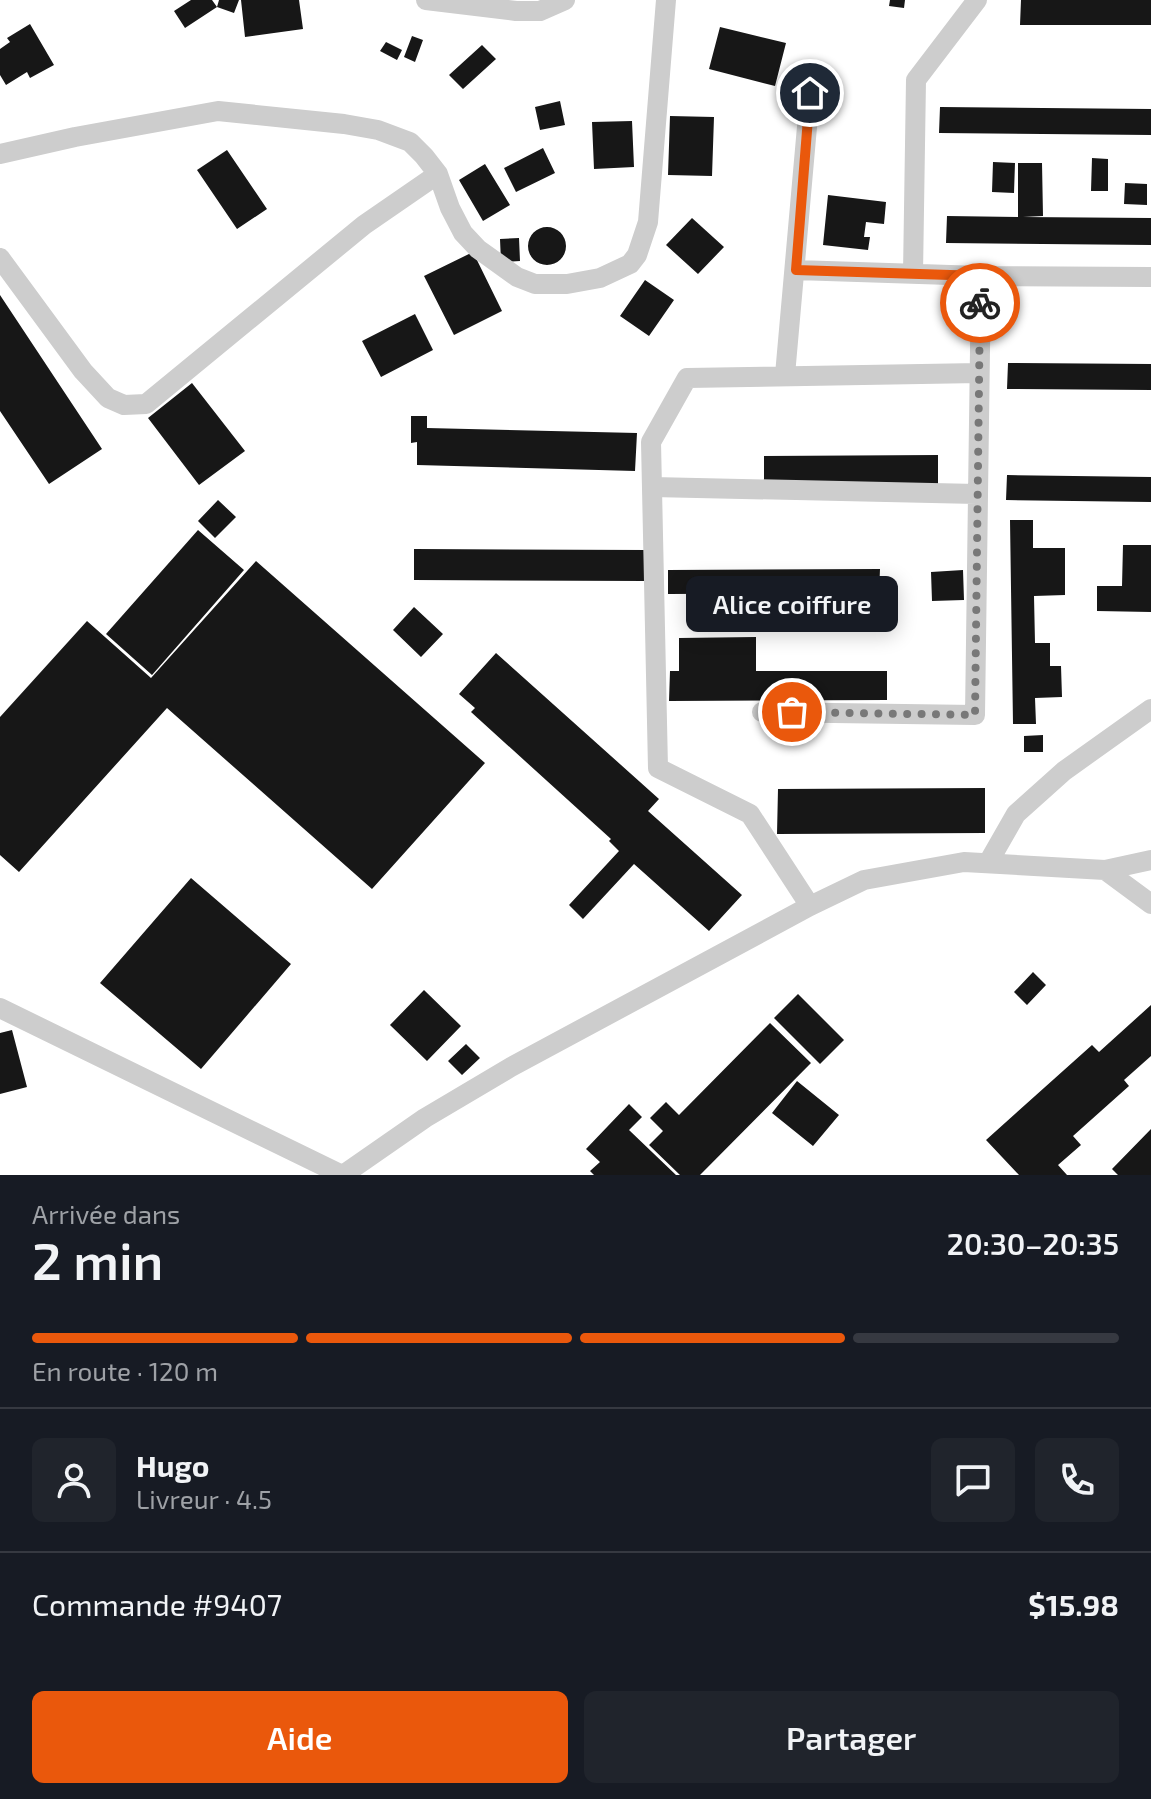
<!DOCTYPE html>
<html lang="fr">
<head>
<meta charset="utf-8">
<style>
  :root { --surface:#171b24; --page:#20242c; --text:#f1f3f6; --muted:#9ea1a6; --line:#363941; --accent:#ea580c }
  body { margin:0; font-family:"Exo 2",sans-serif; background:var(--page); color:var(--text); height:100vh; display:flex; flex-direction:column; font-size:30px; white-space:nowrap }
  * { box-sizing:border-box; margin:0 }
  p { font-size:26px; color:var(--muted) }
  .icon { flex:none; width:44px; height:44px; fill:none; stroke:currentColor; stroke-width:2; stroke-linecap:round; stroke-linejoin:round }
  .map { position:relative; height:1175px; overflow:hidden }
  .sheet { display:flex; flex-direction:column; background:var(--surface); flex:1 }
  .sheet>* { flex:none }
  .pin { position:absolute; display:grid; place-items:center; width:68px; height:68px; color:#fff; margin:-34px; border:4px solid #fff; border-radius:50%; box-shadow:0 2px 8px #0007 }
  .courier { position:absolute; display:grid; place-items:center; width:80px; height:80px; margin:-40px; border:6px solid #ea580c; border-radius:50%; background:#fff; color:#222; box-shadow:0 2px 10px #0007 }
  .bubble { position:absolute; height:56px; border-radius:12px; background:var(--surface); box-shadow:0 4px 20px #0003; font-size:26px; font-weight:600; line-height:56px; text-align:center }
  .head em { font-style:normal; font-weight:600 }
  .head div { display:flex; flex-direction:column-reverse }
  .head { display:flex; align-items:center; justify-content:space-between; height:136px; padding:0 32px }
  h1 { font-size:52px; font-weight:600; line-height:60px }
  .bar { display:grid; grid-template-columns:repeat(4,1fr); gap:12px 8px; align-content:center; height:96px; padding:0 32px }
  .bar i { height:10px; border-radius:6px; background:var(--line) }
  .bar .selected { background:var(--accent) }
  .bar p { grid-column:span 4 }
  .line { display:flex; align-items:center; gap:20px; padding:0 32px; border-top:2px solid var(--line) }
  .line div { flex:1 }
  .round { display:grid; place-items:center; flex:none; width:84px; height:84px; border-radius:12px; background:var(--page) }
  .primary-button { display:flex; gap:16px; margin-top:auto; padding:16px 32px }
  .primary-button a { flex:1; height:92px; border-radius:12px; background:var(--accent); color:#fff; font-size:32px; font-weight:600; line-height:92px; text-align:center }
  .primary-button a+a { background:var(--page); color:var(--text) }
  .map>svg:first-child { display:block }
  .building { fill:#171717 }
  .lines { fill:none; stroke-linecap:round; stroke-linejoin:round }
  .minor { stroke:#cdcdcd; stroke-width:20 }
  .done { stroke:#787878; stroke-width:8; stroke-dasharray:0 14.4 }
  .route { stroke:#ea580c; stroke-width:10 }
</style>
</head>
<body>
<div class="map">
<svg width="1151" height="1175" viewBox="0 0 1151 1175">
  <rect width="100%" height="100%" fill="#fff"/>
  <path class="building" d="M191 0H212L217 7 219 0H239L234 13 217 7 185 28 174 11Z
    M241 0H299L303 29 245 37Z
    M890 0H905L904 8 889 6Z
    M1021 0H1151V25H1020Z
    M30 24 54 65 30 78 27 72 6 85 0 75V49L10 42 7 38Z
    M720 27 786 43 775 86 709 69Z
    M412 36 423 40 415 62 404 57Z
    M386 42 402 50 397 60 380 51Z
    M482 45 496 59 463 89 449 75Z
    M560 101 565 125 540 130 535 107Z
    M940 107 1151 109V135L939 133Z
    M670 116 714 117 712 176 668 175Z
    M632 121 634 167 594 169 592 122Z
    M543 148 555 173 516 192 504 168Z
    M227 150 267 209 237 229 197 170Z
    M1092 158 1108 159V191H1091Z
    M993 162 1015 163 1014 193 992 192Z
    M1018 163H1042L1043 216 1023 217 1151 218V245L946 243 947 216 1018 217Z
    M485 164 510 205 483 221 459 180Z
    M1125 183 1147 184V205L1124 204Z
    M828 195 886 202 884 224 866 222 864 237H870L868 250 823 245Z
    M692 218 724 247 698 274 666 245Z
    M528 246a19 19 0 1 1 38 0a19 19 0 1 1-38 0Z
    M519 238 520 261 501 262 500 239Z
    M473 252 502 311 454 335 424 276Z
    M645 280 674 300 649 336 620 316Z
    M0 295 102 449 49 484 0 411Z
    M415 314 433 350 381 377 362 341Z
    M1008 363 1151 364V390L1007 389Z
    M192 383 245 451 199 485 148 418Z
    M411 416H427V428L637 433 635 471 417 465V442L411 443Z
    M938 455V485H764V456Z
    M1007 475 1151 477V502L1006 500Z
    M218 500 236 517 215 538 198 521Z
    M1010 520H1033V548H1065V595L1034 596 1035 643H1050V666H1061L1062 697 1035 698 1036 724H1013Z
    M198 530 244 570 152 675 106 634Z
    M1123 545H1151V612L1097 611V586H1122Z
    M414 549 647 550 646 581 414 580Z
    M256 561 485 763 372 889 167 708 19 872 0 855V717L87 621 151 678Z
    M880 569 879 593 668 594V570Z
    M963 570 964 600 932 601 931 572Z
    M414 607 443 634 421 657 393 630Z
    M756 637V671H887V700L669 701 670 671H679V638Z
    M496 653 659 799 648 811 742 895 709 931 634 864 583 919 569 905 619 851 609 841 611 839 471 712 475 708 459 694Z
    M1043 735V752H1024V736Z
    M985 788V833L777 834 778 789Z
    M191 878 291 964 201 1069 100 983Z
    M1033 972 1046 985 1027 1005 1014 992Z
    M424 990 461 1026 427 1061 390 1025Z
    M798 994 844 1040 820 1064 774 1018Z
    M1151 1005V1056L1124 1080 1129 1086 1073 1136 1081 1145 1058 1165 1067 1175H1019L986 1140 1092 1045 1099 1052Z
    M770 1023 811 1063 700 1175H680L649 1145 663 1131 650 1118 666 1102 679 1115Z
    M12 1030 27 1087 0 1094V1033Z
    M466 1044 480 1058 462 1075 448 1061Z
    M797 1081 839 1115 813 1146 772 1113Z
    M629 1104 642 1117 629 1130 676 1175H594L590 1171 600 1162 586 1149Z
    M1151 1129V1175H1118L1112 1169Z"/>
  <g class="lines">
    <path class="minor" d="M426 0 516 11H540L565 0
      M0 154 75 137 218 111 344 124 378 130 410 142 424 156 438 174 450 208 463 233 478 249 517 277 535 284H567L600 278 630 264 637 255 648 222 666 0
      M0 258 83 371 108 398 124 405 146 404 364 225 438 174
      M796 270 981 276 1151 277
      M913 274 916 80 977 0
      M785 375 810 93
      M652 487 977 494
      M762 712 975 715 981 276
      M988 863 1016 814 1064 771 1151 709
      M1105 870 1151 860
      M810 906 750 814 658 768 651 442 687 378 979 373
      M0 1008 342 1175
      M343 1175 425 1118 511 1067 810 906 864 880 964 862 1105 870 1151 904"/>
  </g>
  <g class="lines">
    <path class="done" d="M792 712 975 715 980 303"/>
    <path class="route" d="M810 93 796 270 981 276 980 303"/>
  </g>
</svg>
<div class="pin" style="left:792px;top:712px;background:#ea580c"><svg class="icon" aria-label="bag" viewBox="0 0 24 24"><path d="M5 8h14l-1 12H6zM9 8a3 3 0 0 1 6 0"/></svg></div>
<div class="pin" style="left:810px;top:93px;background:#1f2937"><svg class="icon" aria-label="home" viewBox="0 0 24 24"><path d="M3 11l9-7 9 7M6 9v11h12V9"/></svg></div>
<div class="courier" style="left:980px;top:303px"><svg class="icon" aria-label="bike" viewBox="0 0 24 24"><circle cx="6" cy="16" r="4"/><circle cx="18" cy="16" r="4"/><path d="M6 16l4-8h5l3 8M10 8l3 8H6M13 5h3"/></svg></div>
<div class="bubble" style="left:686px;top:576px;width:212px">Alice coiffure</div>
</div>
<section class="sheet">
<div class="head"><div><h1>2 min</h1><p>Arrivée dans</p></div><em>20:30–20:35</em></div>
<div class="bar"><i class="selected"></i><i class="selected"></i><i class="selected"></i><i></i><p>En route · 120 m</p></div>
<div class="line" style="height:144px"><a class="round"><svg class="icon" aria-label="person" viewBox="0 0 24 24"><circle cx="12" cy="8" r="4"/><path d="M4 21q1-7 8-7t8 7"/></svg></a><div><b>Hugo</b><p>Livreur · 4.5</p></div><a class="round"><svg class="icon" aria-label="chat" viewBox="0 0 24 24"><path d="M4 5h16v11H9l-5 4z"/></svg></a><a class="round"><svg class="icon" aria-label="phone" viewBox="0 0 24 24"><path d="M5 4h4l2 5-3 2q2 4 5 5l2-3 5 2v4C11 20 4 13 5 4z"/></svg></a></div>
<div class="line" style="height:104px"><div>Commande #9407</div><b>$15.98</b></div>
<div class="primary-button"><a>Aide</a><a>Partager</a></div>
</section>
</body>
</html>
